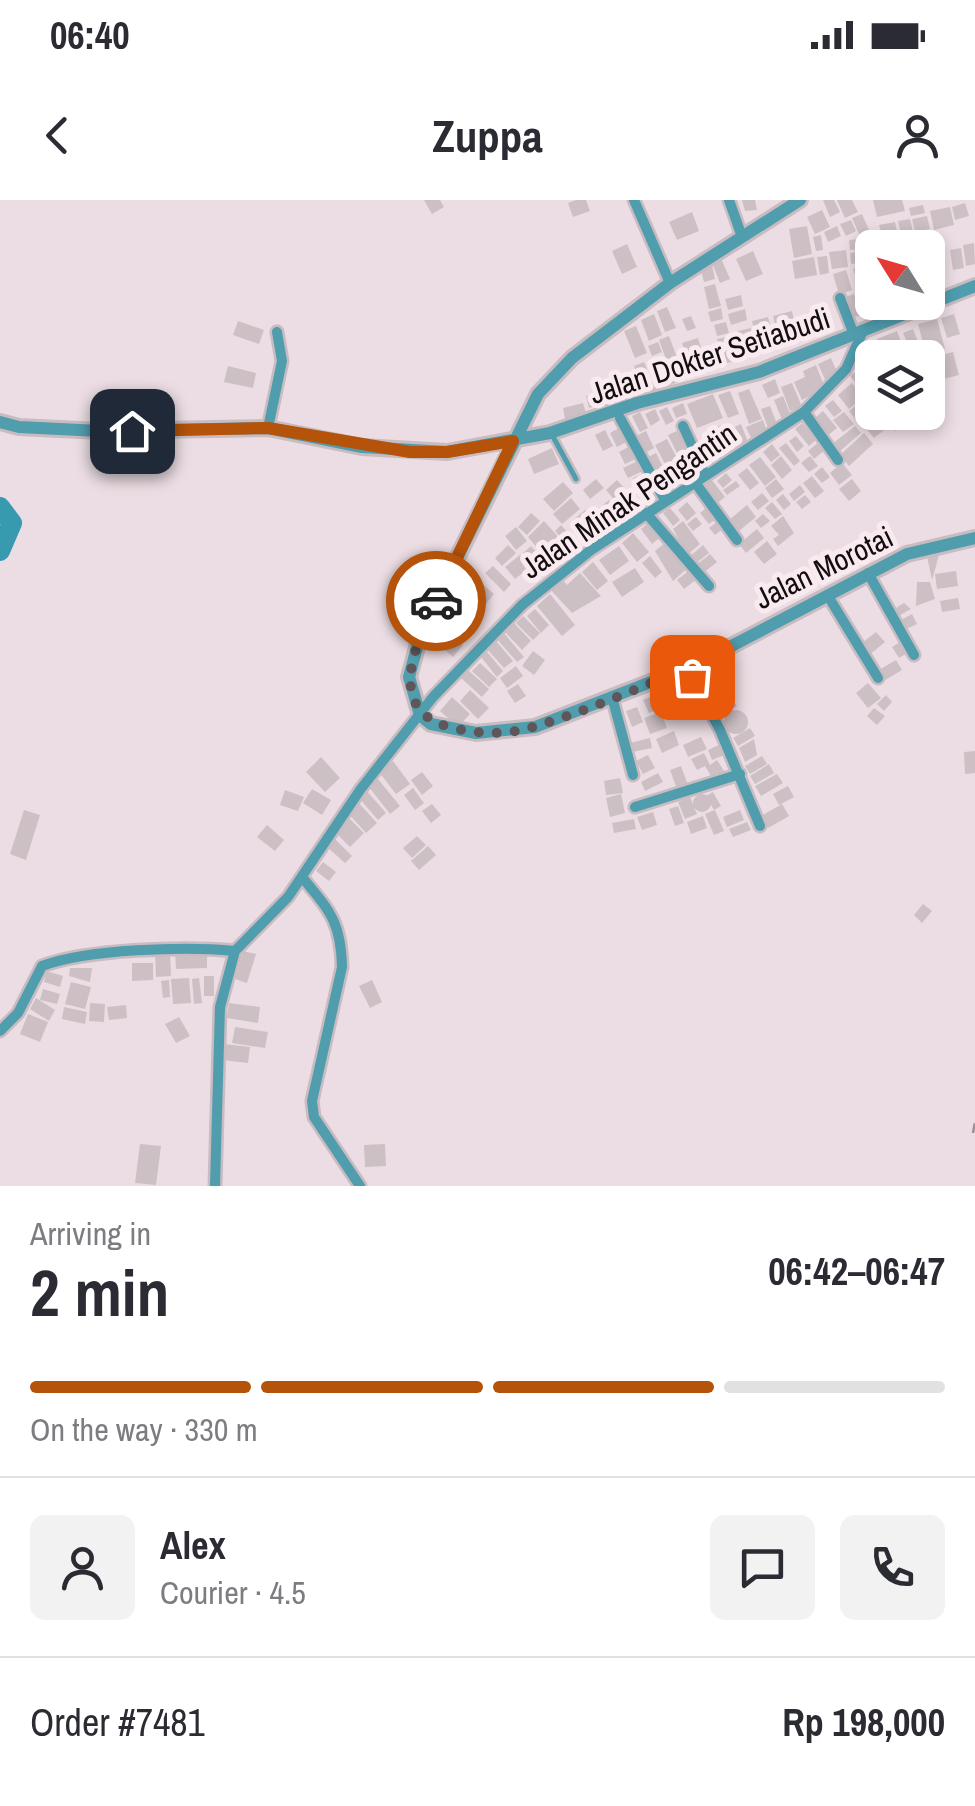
<!DOCTYPE html>
<html lang="en">
<head>
<meta charset="utf-8">
<style>
  :root { --surface:#fff; --page:#f2f2f3; --text:#2b2b33; --muted:#7c7c81; --line:#e1e1e2; --accent:#b45309 }
  body { margin:0; font-family:"Archivo Narrow",sans-serif; background:var(--page); color:var(--text); height:100vh; display:flex; flex-direction:column; font-size:38px; white-space:nowrap }
  * { box-sizing:border-box; margin:0 }
  p { font-size:32px; color:var(--muted) }
  .icon { flex:none; width:55px; height:55px; fill:none; stroke:currentColor; stroke-width:2; stroke-linecap:round; stroke-linejoin:round }
  .map { position:relative; height:986px; overflow:hidden }
  .details { display:flex; flex-direction:column; background:var(--surface); flex:1 }
  .details>* { flex:none }
  .needle { width:65px; rotate:307deg }
  .buttons { position:absolute; left:855px; top:30px; display:grid; gap:20px }
  .buttons a { display:grid; place-items:center; width:90px; height:90px; border-radius:15px; background:var(--surface); box-shadow:0 5px 15px #0003; font-size:50px }
  .pin { position:absolute; display:grid; place-items:center; width:85px; height:85px; color:#fff; margin:-42px; border-radius:20px; box-shadow:0 5px 15px #0006 }
  .courier { position:absolute; display:grid; place-items:center; width:100px; height:100px; margin:-50px; border:8px solid #b45309; border-radius:50%; background:#fff; color:#222; box-shadow:0 2px 12px #0007 }
  .headline em { font-style:normal; font-weight:700 }
  .headline div { display:flex; flex-direction:column-reverse }
  .headline { display:flex; align-items:center; justify-content:space-between; height:170px; padding:0 30px }
  h1 { font-size:65px; font-weight:700; line-height:75px }
  .bar { display:grid; grid-template-columns:repeat(4,1fr); gap:15px 10px; align-content:center; height:120px; padding:0 30px }
  .bar i { height:12px; border-radius:8px; background:var(--line) }
  .bar .selected { background:var(--accent) }
  .bar p { grid-column:span 4 }
  .line { display:flex; align-items:center; gap:25px; padding:0 30px; border-top:2px solid var(--line) }
  .line div { flex:1 }
  .round { display:grid; place-items:center; flex:none; width:105px; height:105px; border-radius:15px; background:var(--page) }
  .status { display:flex; justify-content:space-between; align-items:center; height:70px; padding:0 50px; background:var(--surface); direction:ltr }
  .status svg { height:28px; fill:currentColor }
  header { display:flex; justify-content:space-between; align-items:center; height:130px; padding:0 30px; background:var(--surface); font-size:45px; font-weight:700 }
  .map>svg:first-child { display:block }
  .lines { fill:none; stroke-linecap:round; stroke-linejoin:round }
  .river { stroke:#379aae; stroke-width:20 }
  .building { fill:#cdc0c5 }
  .service-casing { stroke:#c8bcc1; stroke-width:10 }
  .minor-casing { stroke:#c8bcc1; stroke-width:15 }
  .tertiary-casing { stroke:#c8bcc1; stroke-width:18 }
  .path { stroke:#9b9095; stroke-width:2.5; stroke-dasharray:10 5; stroke-linecap:butt }
  .service { stroke:#509dae; stroke-width:5 }
  .minor { stroke:#509dae; stroke-width:10 }
  .tertiary { stroke:#509dae; stroke-width:12 }
  .done { stroke:#5e5659; stroke-width:10; stroke-dasharray:0 18 }
  .route { stroke:#b45309; stroke-width:12 }
  .labels { text-anchor:middle; stroke-width:10; stroke-linejoin:round; paint-order:stroke }
  .street-label { font-size:30px; fill:#120d0f; stroke:#f9eaf0 }
</style>
</head>
<body>
<div class="status"><b>06:40</b><svg viewBox="0 0 49 12"><path d="M0 12V9h3v3zM5 12V6h3v6zM10 12V3h3v9zM15 12V0h3v12zM26 1h20v11H26zM47 4h2v5h-2z"/></svg></div>
<header><svg class="icon" aria-label="back" viewBox="0 0 24 24"><path d="M15 5l-7 7 7 7"/></svg>Zuppa<svg class="icon" aria-label="person" viewBox="0 0 24 24"><circle cx="12" cy="8" r="4"/><path d="M4 21q1-7 8-7t8 7"/></svg></header>
<div class="map">
<svg width="975" height="986" viewBox="0 0 975 986">
  <rect width="100%" height="100%" fill="#ebdde3"/>
  <g class="lines">
    <path class="river" d="M0 307 12 323 0 351"/>
  </g>
  <path class="building" d="M424 0H440L444 7 432 14Z
    M576 0H586L590 11 573 17 568 3Z
    M742 0H755L757 10 745 11Z
    M823 0H834L840 12 830 17Z
    M837 0H852L858 12 845 18Z
    M873 0H902L905 11 877 17Z
    M965 3 969 16 955 20 952 7Z
    M923 5 925 13 911 16 909 8Z
    M950 7 954 25 934 30 930 11Z
    M822 10 830 27 815 34 807 17Z
    M692 12 699 31 677 40 669 22Z
    M862 14 869 30 859 34 852 18Z
    M927 16 930 29 915 32 912 19Z
    M910 19 914 36 902 39 898 21Z
    M851 20 856 31 846 36 840 24Z
    M895 22 899 40 885 42 886 48H872L869 56 863 38 881 32 879 25Z
    M807 26 812 54 794 58 789 29Z
    M837 26 841 36 828 42 824 32Z
    M931 33 934 42 924 46 921 37Z
    M821 35 823 50 816 51 813 37Z
    M918 36 921 45 907 48 905 40Z
    M861 39 862 49 850 50 849 40Z
    M974 43 975 64 966 66 963 45Z
    M627 44 637 67 622 74 612 51Z
    M938 46 945 68 930 73 928 50Z
    M961 48 964 68 953 70 950 50Z
    M846 50 848 67 832 69 829 52Z
    M753 51 763 74 746 81 736 59Z
    M865 51 867 62 851 64 850 53Z
    M720 56 730 79 720 83 711 60Z
    M827 56 829 73 820 75 817 57Z
    M814 57 817 75 795 79 792 61Z
    M712 65 715 79 704 82 700 67Z
    M865 65 868 76 857 80 853 69Z
    M846 70 852 90 839 95 833 74Z
    M866 83 874 107 862 110 855 87Z
    M715 84 721 106 709 109 704 87Z
    M854 94 861 115 849 119 842 98Z
    M741 95 743 106 728 110 725 99Z
    M667 107 676 128 665 132 657 111Z
    M721 108 723 119 711 122 708 112Z
    M745 109 747 120 731 125 728 114Z
    M792 111 798 137 779 141 773 116Z
    M654 114 662 135 649 141 641 120Z
    M954 114 960 134 947 138 941 118Z
    M691 116 696 128 687 131 682 119Z
    M768 117 775 145 759 149 752 121Z
    M937 119 945 149 926 154 918 124Z
    M238 121 264 130 259 144 233 135Z
    M726 122 729 133 717 136 714 125Z
    M636 126 647 153 635 158 624 131Z
    M751 128 756 152 744 155 738 131Z
    M913 129 923 154 913 157 903 133Z
    M897 131 907 158H885L877 139Z
    M669 136 679 163 669 167 659 140Z
    M731 136 737 161 722 164 717 139Z
    M698 138 706 165 690 170 682 143Z
    M658 142 662 152 652 156 648 146Z
    M953 152 959 175 940 180 934 157Z
    M831 158 839 177 826 182 818 164Z
    M644 162 651 179 640 184 634 166Z
    M816 165 825 188 802 200 794 182 805 177 803 171Z
    M228 166 256 173 253 188 224 182Z
    M862 167 872 180V188L865 194 850 176Z
    M675 168 680 181 666 187 660 175Z
    M625 173 630 186 622 190 617 176Z
    M615 176 620 190 612 194 606 179Z
    M775 179 780 193 768 198 762 185Z
    M653 181 656 189 645 194 642 186Z
    M792 183 802 207 790 211 781 187Z
    M852 183 863 197 849 209 838 195Z
    M749 189 762 219 749 224 738 193Z
    M730 191 739 214 728 218 718 195Z
    M596 193 599 205 589 208 586 196Z
    M713 194 723 218 697 228 687 204Z
    M783 196 791 216 782 220 774 200Z
    M866 198 872 213 859 224 849 211Z
    M833 200 842 211 834 217 825 206Z
    M583 203 586 213 565 219 563 208Z
    M683 203 687 214 676 218 672 208Z
    M770 206 777 224 768 228 761 209Z
    M667 207 674 221 666 225 659 211Z
    M655 209 660 220 651 226 645 214Z
    M823 211 837 228 826 237 813 220Z
    M640 212 648 228 640 232 632 216Z
    M844 212 854 224 843 232 833 220Z
    M896 213 904 225 895 231 887 218Z
    M878 214 888 227 874 238 864 226Z
    M763 220 767 232 751 238 746 227Z
    M802 223 816 240 809 246 795 229Z
    M741 224 748 242 735 247 728 230Z
    M722 225 731 248 718 253 709 230Z
    M855 226 861 233 839 252 832 244Z
    M621 227 628 241 617 247 610 233Z
    M605 230 613 246 603 251 595 235Z
    M679 230 692 255 681 261 668 235Z
    M646 231 654 248 643 254 634 237Z
    M864 233 873 244 849 266 840 255Z
    M796 236 804 246 797 252 789 241Z
    M667 239 678 260 666 266 655 245Z
    M820 241 826 249 814 259 808 251Z
    M786 243 800 261 794 266 779 248Z
    M772 244 780 255 771 262 763 252Z
    M632 245 638 258 625 264 619 252Z
    M552 248 559 264 534 274 528 259Z
    M656 253 667 275 655 281 644 259Z
    M781 256 792 270 782 279 771 265Z
    M810 256 818 266 809 272 801 263Z
    M760 257 776 277 765 286 749 265Z
    M640 260 645 270 628 278 623 268Z
    M842 263 852 275 839 285 830 273Z
    M822 267 830 277 822 283 814 274Z
    M747 268 759 283 750 290 738 275Z
    M646 272 650 280 637 286 633 278Z
    M726 273 732 280 723 288 717 281Z
    M812 276 824 291 815 298 803 283Z
    M596 279 604 288 590 299 583 290Z
    M711 279 725 297 715 305 701 287Z
    M776 279 784 289 772 298 765 288Z
    M852 279 861 291 849 301 839 289Z
    M617 280 634 299 622 309 606 290Z
    M652 281 657 291 644 297 639 288Z
    M736 281 740 286 727 295 723 290Z
    M563 282 573 293 554 311 543 299Z
    M800 285 805 292 794 301 789 294Z
    M762 293 769 301 758 310 751 302Z
    M783 294 791 304 784 310 776 300Z
    M805 295 811 302 802 309 796 302Z
    M571 298 580 309 562 324 553 314Z
    M609 300 620 313 608 323 597 310Z
    M687 302 696 313 687 321 678 310Z
    M772 302 782 314 775 319 765 308Z
    M710 305 719 317 709 324 700 313Z
    M747 305 756 317 739 331 729 320Z
    M670 308 680 320 673 326 663 313Z
    M585 310 599 326 586 338 572 321Z
    M531 313 540 321 527 335 518 327Z
    M763 314 770 321 761 328 755 321Z
    M783 316 794 333 778 346 773 339 779 335 771 326Z
    M696 317 702 324 693 331 687 324Z
    M652 320 664 334 652 344 641 329Z
    M544 321 569 349 563 354 556 346 544 356 528 337Z
    M683 321 700 344 687 355 673 329Z
    M718 321 724 328 715 335 709 328Z
    M561 325 576 342 570 348 555 331Z
    M516 327 527 341 516 350 505 336Z
    M757 329 764 338 746 353 739 344Z
    M633 333 649 352 637 362 622 343Z
    M767 341 777 354 764 364 754 352Z
    M666 342 690 366 673 381 655 351Z
    M508 345 516 353 502 366 495 358Z
    M703 345 709 353 695 364 689 357Z
    M531 346 545 362 537 369 523 353Z
    M619 346 629 361 610 375 599 360Z
    M710 354 717 362 702 374 695 366Z
    M939 354 936 366 932 380 927 356Z
    M520 355 530 367 515 379 505 367Z
    M650 356 662 372 655 378 642 363Z
    M593 362 608 381 597 390 582 372Z
    M493 366 511 384 504 392 485 373Z
    M635 368 644 382 622 397 612 382Z
    M690 370 697 379 684 389 677 380Z
    M956 371 958 386 937 389 935 374Z
    M580 373 601 396 572 413 549 388 561 378 567 385Z
    M478 380 494 394 485 405 469 390Z
    M917 382H930L935 399 916 406Z
    M550 394 575 425 562 436 537 406Z
    M958 398 960 409 942 412 940 401Z
    M904 403 911 409 895 418 891 411Z
    M454 405 474 423 463 435 442 417Z
    M535 409 549 425 541 433 527 416Z
    M912 414 917 424 902 431 897 422Z
    M523 416 540 433 533 440 516 423Z
    M514 423 531 441 522 450 504 431Z
    M503 432 524 457 517 462 496 438Z
    M876 432 885 442 868 456 859 445Z
    M448 433 463 445 453 457 438 444Z
    M496 441 513 461 504 468 487 449Z
    M902 441 909 452 899 458 892 447Z
    M533 451 545 460 534 475 522 466Z
    M487 452 503 471 497 477 481 457Z
    M896 460 902 470 885 480 879 470Z
    M712 461 718 471 702 480 696 471Z
    M480 463 497 479 489 487 472 471Z
    M516 466 523 476 507 488 500 478Z
    M468 470 489 489 482 497 461 478Z
    M719 473 724 484 709 493 703 482Z
    M868 483 881 498 868 508 856 493Z
    M518 484 526 496 515 503 507 491Z
    M727 487 732 495 716 504 712 495Z
    M470 490 489 508 478 519 460 501Z
    M659 493 665 506 649 513 643 500Z
    M886 495 892 502 884 511 877 504Z
    M452 497 470 514 458 527 440 511Z
    M731 497 737 506 724 514 718 505Z
    M637 507 643 522 632 527 626 511Z
    M874 508 885 516 877 525 867 516Z
    M724 522a12 12 0 1 1 24 0a12 12 0 1 1-24 0Z
    M661 512 667 528 650 534 644 518Z
    M750 528 755 536 738 546 733 538Z
    M674 531 679 545 662 553 656 539Z
    M701 537 707 549 688 557 683 545Z
    M650 538 652 548 632 552 630 543Z
    M754 539 757 555 745 562 739 548Z
    M723 543 727 554 712 560 708 550Z
    M975 551V573L965 574 964 552Z
    M704 553 710 565 717 560 726 574 714 581 705 566 697 570 691 559Z
    M648 555 655 568 643 574 636 561Z
    M762 556 767 564 750 574 745 566Z
    M321 557 340 578 325 592 306 572Z
    M393 561 410 584 396 594 379 572Z
    M769 564 774 573 755 584 750 576Z
    M681 566 688 585 677 589 670 570Z
    M422 572 433 586 422 595 411 580Z
    M658 573 663 582 645 591 641 582Z
    M777 574 783 583 761 596 755 586Z
    M620 578 623 593 606 595 604 581Z
    M378 579 400 606 390 614 369 587Z
    M788 586 794 597 779 605 773 594Z
    M413 588 424 603 415 610 404 595Z
    M312 589 331 600 322 615 303 603Z
    M285 590 304 597 298 611 280 605Z
    M366 590 386 613 378 620 358 597Z
    M713 592 721 606 714 610 706 596Z
    M693 603a9 9 0 1 1 18 0a9 9 0 1 1-18 0Z
    M621 594 625 613 610 617 606 598Z
    M690 597 697 614 685 619 678 602Z
    M358 602 377 623 366 633 347 612Z
    M432 604 441 615 431 623 422 611Z
    M782 604 789 616 768 628 761 616Z
    M678 606 684 623 675 626 669 609Z
    M24 610 40 615 26 660 10 654Z
    M715 610 724 631 714 635 705 614Z
    M740 610 744 620 727 627 723 617Z
    M653 612 657 625 642 630 637 617Z
    M703 616 707 628 691 634 687 622Z
    M350 619 364 633 350 647 336 633Z
    M634 619 636 629 614 633 612 623Z
    M747 622 751 630 733 637 729 629Z
    M267 625 284 640 275 651 257 637Z
    M417 636 426 645 412 658 403 648Z
    M335 639 352 656 345 663 327 647Z
    M428 646 436 655 419 670 411 661Z
    M323 662 336 672 329 681 316 671Z
    M923 704 932 711 922 723 914 715Z
    M243 751 256 754 247 783 235 779Z
    M170 752 171 776 156 777 155 753Z
    M175 752H207V768L176 769Z
    M132 763H153V780L132 781Z
    M70 768H92L90 782 69 776Z
    M46 771 63 776 60 787 44 782Z
    M204 776H214V796H204Z
    M189 778 191 803 173 804 171 779Z
    M199 778 202 803 194 804 192 779Z
    M169 780 170 797 163 798 161 781Z
    M372 780 382 802 370 808 359 786Z
    M71 782 91 787 85 809 65 804Z
    M43 789 60 794 57 804 40 800Z
    M36 798 55 810 49 821 30 809Z
    M90 803 105 804 104 822 89 821Z
    M229 803 260 807 258 823 227 818Z
    M126 805 127 818 109 820 107 807Z
    M64 807 87 812 85 824 62 819Z
    M28 814 48 822 40 842 20 834Z
    M179 817 190 836 176 843 165 824Z
    M235 827 268 832 265 848 232 843Z
    M224 844 250 847 248 863 222 860Z
    M140 944 161 946 156 985 135 983Z
    M385 944 386 966 365 967 364 945Z"/>
  <g class="lines">
    <g class="service-casing">
      <path id="service" d="M551 233 576 279"/>
    </g>
    <g class="minor-casing">
      <path id="minor" d="M634 0 670 83
        M729 0 741 34
        M840 98 854 135
        M804 212 838 260
        M620 218 665 300
        M683 226 705 274
        M268 228 282 161 277 132
        M694 281 737 340
        M646 313 709 386
        M868 373 914 455
        M828 396 878 478
        M697 464 692 477 720 530 760 626
        M612 497 633 575
        M635 607 740 574
        M302 677C330 711 341 722 342 767L312 901 314 917 360 986
        M0 831 18 813 42 766C87 749 186 746 235 751
        M215 986 220 807 235 751 288 697 360 590 433 497 522 405 591 350 804 212 846 169 863 131"/>
    </g>
    <g class="tertiary-casing">
      <path id="tertiary" d="M800 0 670 83 572 158 538 194 422 429 409 477 420 515 431 524 476 533 535 527 697 464 907 354 975 338
        M0 222 19 227 100 231 268 228 362 247 447 252 550 233 637 203 759 172 975 86"/>
    </g>
    <path class="path" d="M973 933 975 922"/>
    <use href="#service" class="service"/>
    <use href="#minor" class="minor"/>
    <use href="#tertiary" class="tertiary"/>
  </g>
  <g class="lines">
    <path class="done" d="M436 401C413 449 384 514 457 529 483 534 507 535 533 527 588 511 643 486 697 464L692 477"/>
    <path class="route" d="M132 231 268 228 410 252H447L513 241 436 401"/>
  </g>
  <g class="labels">
    <g class="street-label">
      <text transform="translate(710 156) rotate(-18)" y="10">Jalan Dokter Setiabudi</text>
      <text transform="translate(629 301) rotate(-34)" y="10">Jalan Minak Pengantin</text>
      <text transform="translate(824 368) rotate(-26)" y="10">Jalan Morotai</text>
    </g>
  </g>
</svg>
<div class="buttons">
<a><svg class="needle" viewBox="-14 -14 28 28"><path d="M0-13l5 13h-10z" fill="#e53935"/><path d="M0 13l5-13h-10z" fill="#7c7c81"/></svg></a>
<a><svg class="icon" aria-label="layers" viewBox="0 0 24 24"><path d="M12 4l9 5-9 5-9-5zM3 14l9 5 9-5"/></svg></a>
</div>
<div class="pin" style="left:692px;top:477px;background:#ea580c"><svg class="icon" aria-label="bag" viewBox="0 0 24 24"><path d="M5 8h14l-1 12H6zM9 8a3 3 0 0 1 6 0"/></svg></div>
<div class="pin" style="left:132px;top:231px;background:#1f2937"><svg class="icon" aria-label="home" viewBox="0 0 24 24"><path d="M3 11l9-7 9 7M6 9v11h12V9"/></svg></div>
<div class="courier" style="left:436px;top:401px"><svg class="icon" aria-label="car" viewBox="0 0 24 24"><path d="M5 17H2v-5l4-1 3-4h7l3 4 3 1v5h-3M9 17h6M6 11h13"/><circle cx="7" cy="17" r="2"/><circle cx="17" cy="17" r="2"/></svg></div>
</div>
<section class="details">
<div class="headline"><div><h1>2 min</h1><p>Arriving in</p></div><em>06:42–06:47</em></div>
<div class="bar"><i class="selected"></i><i class="selected"></i><i class="selected"></i><i></i><p>On the way · 330 m</p></div>
<div class="line" style="height:180px"><a class="round"><svg class="icon" aria-label="person" viewBox="0 0 24 24"><circle cx="12" cy="8" r="4"/><path d="M4 21q1-7 8-7t8 7"/></svg></a><div><b>Alex</b><p>Courier · 4.5</p></div><a class="round"><svg class="icon" aria-label="chat" viewBox="0 0 24 24"><path d="M4 5h16v11H9l-5 4z"/></svg></a><a class="round"><svg class="icon" aria-label="phone" viewBox="0 0 24 24"><path d="M5 4h4l2 5-3 2q2 4 5 5l2-3 5 2v4C11 20 4 13 5 4z"/></svg></a></div>
<div class="line" style="height:130px"><div>Order #7481</div><b>Rp 198,000</b></div>
</section>
</body>
</html>
